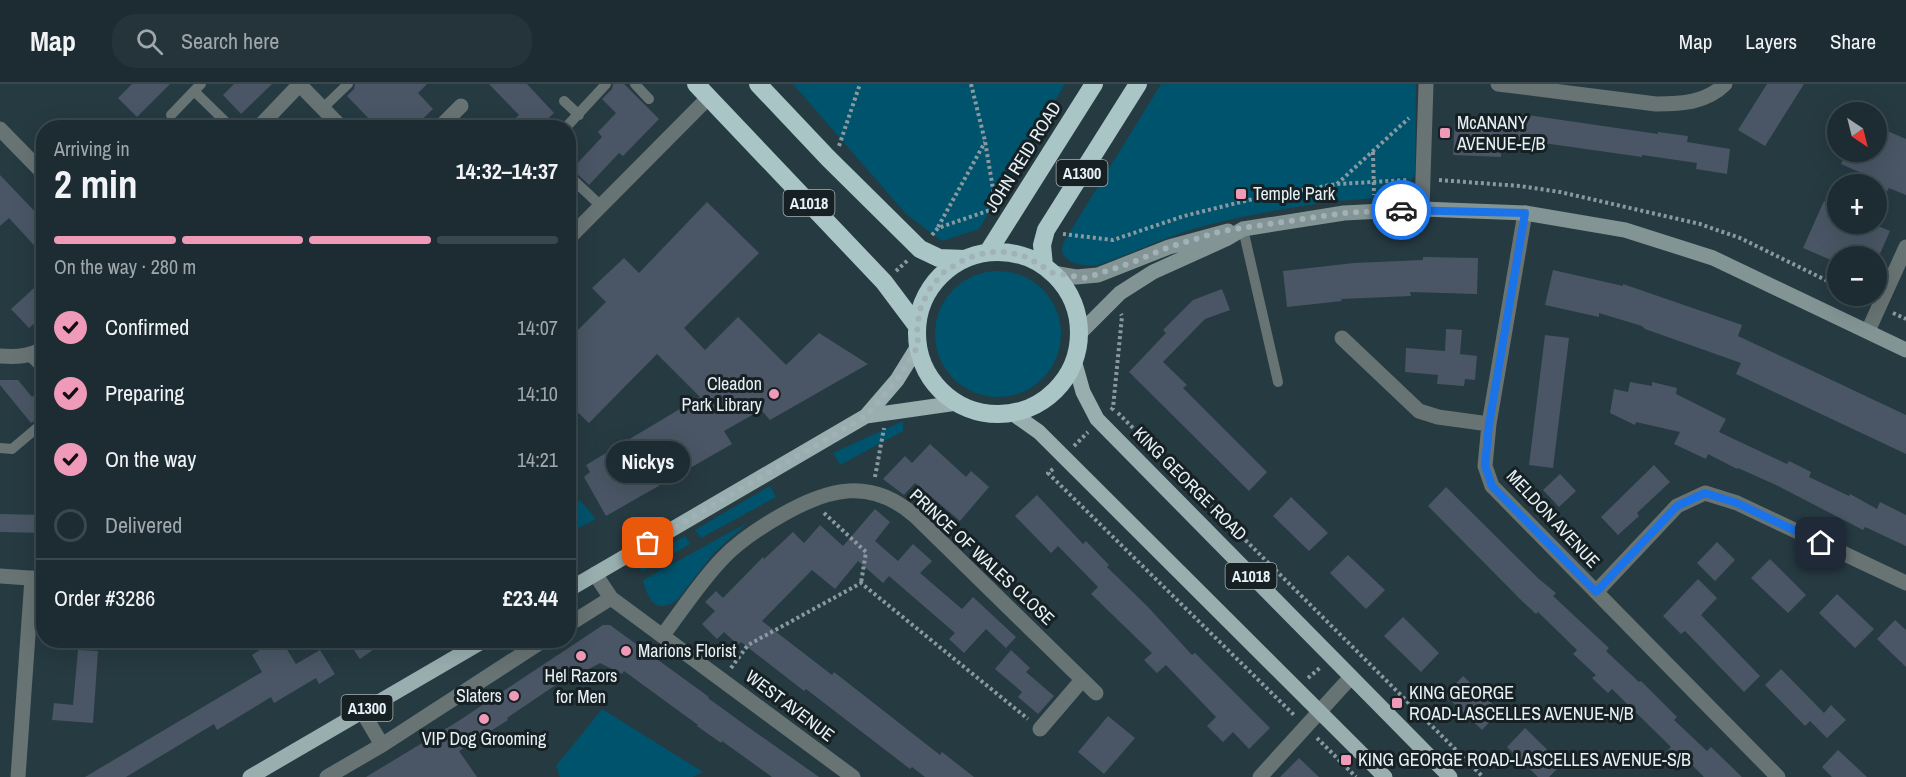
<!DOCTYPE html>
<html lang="en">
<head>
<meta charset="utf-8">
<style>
  :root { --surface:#1c2c32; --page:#25343a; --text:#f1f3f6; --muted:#a0a7ac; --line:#3a484d; --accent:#ef9ab8 }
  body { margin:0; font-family:"Archivo Narrow",sans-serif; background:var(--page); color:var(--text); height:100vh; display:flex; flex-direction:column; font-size:22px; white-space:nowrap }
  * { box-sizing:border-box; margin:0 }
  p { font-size:20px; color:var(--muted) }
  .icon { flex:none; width:33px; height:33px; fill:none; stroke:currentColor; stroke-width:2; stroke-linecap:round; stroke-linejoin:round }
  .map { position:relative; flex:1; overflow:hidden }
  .panel { position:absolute; left:36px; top:36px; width:540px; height:528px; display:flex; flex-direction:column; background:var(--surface); border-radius:24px; box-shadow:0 6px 24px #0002,0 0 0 2px var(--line) }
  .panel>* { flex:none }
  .needle { width:39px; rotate:145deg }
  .buttons { position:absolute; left:1827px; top:18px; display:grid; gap:12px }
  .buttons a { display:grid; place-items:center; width:60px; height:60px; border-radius:50%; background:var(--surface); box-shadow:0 6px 24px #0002,0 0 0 2px var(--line); font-size:30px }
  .pin { position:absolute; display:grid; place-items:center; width:51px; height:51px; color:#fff; margin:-26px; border-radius:12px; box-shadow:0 3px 9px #0006 }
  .courier { position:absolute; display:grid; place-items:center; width:60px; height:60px; margin:-30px; border:4px solid #1a73e8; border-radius:50%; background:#fff; color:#222; box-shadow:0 2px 8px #0007 }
  .bubble { position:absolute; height:42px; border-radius:21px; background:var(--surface); box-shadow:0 6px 24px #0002,0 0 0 2px var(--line); font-size:20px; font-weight:800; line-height:42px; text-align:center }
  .overview em { font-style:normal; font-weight:800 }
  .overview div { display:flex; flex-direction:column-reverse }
  .overview { display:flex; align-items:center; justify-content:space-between; height:102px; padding:0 18px }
  h1 { font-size:39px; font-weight:800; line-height:45px }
  .bar { display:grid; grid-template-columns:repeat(4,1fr); gap:9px 6px; align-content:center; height:72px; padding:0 18px }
  .bar i { height:8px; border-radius:4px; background:var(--line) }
  .bar .current { background:var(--accent) }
  .bar p { grid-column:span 4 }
  .line { display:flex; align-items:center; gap:15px; padding:0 18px; border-top:2px solid var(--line) }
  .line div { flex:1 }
  ol { padding:0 18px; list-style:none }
  li { display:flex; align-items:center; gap:18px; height:66px }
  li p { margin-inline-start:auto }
  li .icon { padding:6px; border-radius:50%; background:var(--accent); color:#111; stroke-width:4 }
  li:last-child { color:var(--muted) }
  li i { width:33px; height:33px; border:3px solid var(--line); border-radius:50% }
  header { display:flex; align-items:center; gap:36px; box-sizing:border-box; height:84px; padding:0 30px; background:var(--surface); border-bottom:2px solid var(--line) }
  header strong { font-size:28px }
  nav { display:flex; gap:33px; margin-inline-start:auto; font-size:21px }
  .search { width:420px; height:54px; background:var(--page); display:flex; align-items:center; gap:15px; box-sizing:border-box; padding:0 21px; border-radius:24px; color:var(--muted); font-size:22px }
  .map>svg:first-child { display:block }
  .green { fill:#00536c }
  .building { fill:#4a5665 }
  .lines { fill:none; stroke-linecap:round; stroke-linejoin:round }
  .path { stroke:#8a99a0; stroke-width:4; stroke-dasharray:3 3; stroke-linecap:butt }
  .lane { stroke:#687373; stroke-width:10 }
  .street { stroke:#687373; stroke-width:15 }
  .secondary { stroke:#839495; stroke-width:15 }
  .primary { stroke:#98aeaf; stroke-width:15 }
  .highway { stroke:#aac5c6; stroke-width:18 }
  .done { stroke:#a2b1b8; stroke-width:6; stroke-dasharray:0 10.8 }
  .route { stroke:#1a73e8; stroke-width:8 }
  .poi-dot { fill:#ef9ab8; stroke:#172023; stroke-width:2 }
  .labels { text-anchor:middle; stroke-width:6; stroke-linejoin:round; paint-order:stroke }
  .shield { fill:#172023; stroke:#a7b2b7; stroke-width:1.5 }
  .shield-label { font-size:16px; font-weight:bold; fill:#e5f1f7 }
  .poi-label { font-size:18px; fill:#e5f1f7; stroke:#172023; text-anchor:start }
  .street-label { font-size:18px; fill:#e5f1f7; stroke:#172023 }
</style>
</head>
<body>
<header>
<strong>Map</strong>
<div class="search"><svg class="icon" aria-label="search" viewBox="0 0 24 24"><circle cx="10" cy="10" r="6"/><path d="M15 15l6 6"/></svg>Search here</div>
<nav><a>Map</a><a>Layers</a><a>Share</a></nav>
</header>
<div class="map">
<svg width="1906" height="693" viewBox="0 0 1906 693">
  <rect width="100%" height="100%" fill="#263a42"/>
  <path class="green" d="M793 0H1065L979 145 942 157 906 130Z
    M1161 0H1416L1415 89C1406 119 1355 114 1329 118 1283 125 1238 132 1193 145 1161 155 1130 170 1098 181 1088 183 1062 180 1062 165 1062 162 1064 159 1065 156Z
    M935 250a63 63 0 1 1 126 0a63 63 0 1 1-126 0Z
    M903 337V347L840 381 833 369Z
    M770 402 776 413 701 454 695 446Z
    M580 416 596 435 569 449V427Z
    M747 439 714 469 677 516C656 531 648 516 643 496Z
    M685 452 690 460 642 488 638 480Z
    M602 625 703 688 692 693H560L556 682Z"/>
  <path class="building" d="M132 0H170L137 33 118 14Z
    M234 0H272L241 30 223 11Z
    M355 0H427L418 9 433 25 413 44H386L379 36 374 40 347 12 354 5Z
    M489 0H527L554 29 538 44H505L519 31Z
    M613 0H624L659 35 623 72 619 69 589 101 572 85 602 53 598 48 616 29 602 15 612 5Z
    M1767 0H1804L1765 62 1738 46Z
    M1520 30 1658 50V48L1688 52 1687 58 1730 65 1727 90 1696 85 1697 79 1642 71V73L1502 53 1501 73 1453 71 1455 36 1519 38Z
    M1876 42 1906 55V111L1889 104 1876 124V100H1865L1868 92 1841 80 1847 68H1876Z
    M0 91 44 137V172L9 134 0 142Z
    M1824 117 1838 122V140H1873L1890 147 1879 172H1838V179L1803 164Z
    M707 118 759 169 684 244 705 266 738 233 786 281 819 249 868 280 770 336 761 326 724 347 732 360 606 432 584 393 590 388 586 381 700 313 657 270 589 339 568 319V256L606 218 592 204 624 174 639 189Z
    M1423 173 1478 174 1477 210 1410 208 1411 212 1341 215 1342 217 1287 223 1283 187 1354 179 1423 176Z
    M1553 186 1623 202V200L1742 241 1738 252 1906 331V370L1736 290 1741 279 1645 245 1642 242 1599 229V233L1545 221Z
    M44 195V231L29 244 11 225Z
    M1222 205 1230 226 1205 235 1163 278 1187 301 1183 304 1267 388 1249 407 1129 288 1166 249 1163 246 1193 216Z
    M1446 245 1462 246 1460 270 1477 272 1475 296 1465 295 1464 302 1437 300 1438 291 1405 288 1406 264 1445 267Z
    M1545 251 1569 254 1553 384 1529 381Z
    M0 296H18L32 313 44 303V331L31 339 0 301Z
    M1630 298 1652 302V298L1677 304 1676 310 1726 335 1719 348 1787 380 1789 377 1811 388 1809 393 1849 412 1850 410 1877 425 1880 418 1906 431V462L1865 443 1863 446 1776 401 1738 384 1737 385 1708 370 1706 375 1674 360 1680 348 1636 338 1635 341 1610 329 1614 305 1628 308Z
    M930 360 966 393 971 387 989 403 960 437 915 399 904 411 883 395 905 372 912 379Z
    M1654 381 1670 398 1637 429 1639 432 1618 451 1601 433Z
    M1560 390 1576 407 1559 423 1543 406Z
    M1446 403 1539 495 1556 509 1553 512 1609 564 1606 567 1639 598 1641 597 1677 633 1674 636 1707 667 1711 663 1742 693H1704L1688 677 1682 683 1666 668 1671 663 1612 605 1608 609 1592 594 1596 591 1573 570 1577 566 1538 528 1536 530 1520 515 1428 422Z
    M1037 411 1083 460 1086 457 1109 481 1107 483 1148 523 1192 571 1195 569 1270 644 1249 665 1233 648 1223 658 1207 642 1216 633 1166 581 1157 589 1144 576 1152 569 1091 510 1098 503 1058 462 1051 469 1015 432Z
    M1291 413 1328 449 1309 467 1273 432Z
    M875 425 890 438 875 457 898 477 913 460 932 477 920 489 962 525 973 513 1016 553 1006 564 986 545 964 569 949 555 955 549 889 492 883 499 858 477 835 505 812 486 762 537 832 591 834 588 940 671 942 668 974 693H925L912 683 910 685 806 605 804 607 741 558 738 561 724 548 717 555 702 540 715 527 705 518 716 507 723 514 763 473 764 475 793 448 804 459 820 441 843 462Z
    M0 430 44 431V449L0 448Z
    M1717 458 1735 476 1715 497 1697 479Z
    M1348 471 1385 506 1366 525 1330 489Z
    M1770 475 1806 511 1788 529 1751 494Z
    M1698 495 1717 514 1701 531 1760 592 1744 608 1685 547 1681 550 1663 532Z
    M1837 510 1874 545 1855 564 1819 529Z
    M1403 533 1439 569 1421 588 1384 552Z
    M1895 536 1906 546V583L1877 555Z
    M603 541H610L709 613 708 614 741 638 819 693H772L722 657 721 659 697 642 698 641 624 587 622 590 600 579 567 597 566 594 507 634 508 636 459 667 477 693H366L457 638Z
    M275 556H281L296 580 320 566 335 590 319 600 316 594 274 619 271 613 217 646 214 640 126 693H85L262 588 252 571Z
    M347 556H387L360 575Z
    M78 566 98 567 93 639 52 636 54 619 73 621Z
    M1011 566 1030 584 1026 588 1054 612 1038 630 1018 613 1022 608 995 585Z
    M1781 585 1824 629 1831 621 1846 636 1827 654 1810 637 1805 642 1765 601Z
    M1463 592 1500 627 1482 646 1445 611Z
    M1108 632 1135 654 1104 690 1078 668Z
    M1525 644 1562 680 1549 693H1538L1507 663Z
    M1838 666 1867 693H1832L1822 683Z
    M1299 674 1319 693H1280Z"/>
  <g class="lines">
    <path class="path" d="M971 0 985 57 996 123
      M839 62 860 0
      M1373 68 1374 111
      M1439 96 1520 102 1560 108 1700 140 1740 154 1838 202
      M1337 100 1409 34
      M938 143 985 58
      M1063 150 1113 156 1184 132 1253 115 1337 100 1408 96
      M932 151 938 144 993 125
      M896 187 908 176
      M1893 229 1906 235
      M1111 326 1113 324 1122 232 1121 230
      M1118 329 1483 693
      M1074 362 1088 348
      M1053 385 1048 389 1295 632
      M875 393 884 344
      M824 429 866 468 861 499
      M731 584 748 561 861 499 1028 635
      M1308 594 1321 583
      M1317 654 1356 693"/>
    <path class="lane" d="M201 0 194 7 232 44
      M635 0 649 15
      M564 17 579 31
      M323 24 348 0
      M171 31 194 7
      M109 39 113 44
      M569 40 606 0
      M568 91 601 122
      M1243 145 1278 298
      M0 364 12 365 44 338"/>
    <path class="street" d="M299 0 342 44
      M1498 0 1656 20C1681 20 1706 19 1725 0
      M258 44 299 1
      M439 44 461 22
      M0 45 44 90
      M1422 125 1426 0
      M1525 129 1489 340 1485 382 1492 402 1778 693
      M568 155 709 13
      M1868 247 1906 163
      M1342 254 1419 327 1438 333 1489 340
      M32 271 44 283
      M0 272C17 273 29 273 44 264
      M595 490 611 514 853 693
      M0 492 44 495
      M1596 508 1677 422 1705 409 1737 419 1906 499
      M568 541 611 514
      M663 551C682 526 700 498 722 475 739 457 759 444 780 432 828 404 871 393 915 432L1096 609
      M362 627 382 661
      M1040 645 1082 596
      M18 693 32 494
      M327 693 382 661 544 556
      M1260 693 1351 593"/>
    <path class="secondary" d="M1053 189 1076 193 1098 191 1169 163 1228 147
      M1079 250 1120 209 1153 188 1226 155 1243 145 1344 129 1422 125 1525 129 1625 146 1713 174 1906 266"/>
    <path class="primary" d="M1074 276 1083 308 1097 335 1450 693
      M1012 329 1039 348 1385 693
      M866 332 957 319
      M568 506 866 332 897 296 918 262
      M250 693 485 556"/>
    <path class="highway" d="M696 0 884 198 917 242
      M758 0 828 74 920 165 939 174 965 175
      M988 168 1094 0
      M917 249a81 81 0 1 1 162 0a81 81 0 1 1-162 0Z
      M1044 182 1042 161 1046 146 1138 0"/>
  </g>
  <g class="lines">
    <path class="done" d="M648 459 866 332 897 296 918 262 917 242 921 222 931 203 944 188 965 175 988 168H1008L1027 173 1053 189 1086 194 1131 179 1169 163 1222 147 1344 129 1401 126"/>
    <path class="route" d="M1401 126 1525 129 1489 340 1485 382 1492 402 1596 508 1677 422 1705 409 1737 419 1821 459"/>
  </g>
  <g class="poi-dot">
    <rect x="1439" y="43" width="12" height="12" rx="3"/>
    <rect x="1235" y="104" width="12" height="12" rx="3"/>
    <circle cx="774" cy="310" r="6"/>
    <circle cx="626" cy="567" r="6"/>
    <circle cx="581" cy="572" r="6"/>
    <circle cx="514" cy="612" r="6"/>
    <rect x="1391" y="613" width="12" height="12" rx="3"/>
    <circle cx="484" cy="635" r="6"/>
    <rect x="1340" y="670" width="12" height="12" rx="3"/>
  </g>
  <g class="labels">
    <g class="shield">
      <rect x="1056.5" y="76" width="51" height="26" rx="4.5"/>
      <rect x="783.5" y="106" width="51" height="26" rx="4.5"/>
      <rect x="1225.5" y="479" width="51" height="26" rx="4.5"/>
      <rect x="341.5" y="611" width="51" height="26" rx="4.5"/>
    </g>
    <g class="shield-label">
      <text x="1082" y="95">A1300</text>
      <text x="809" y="125">A1018</text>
      <text x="1251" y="498">A1018</text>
      <text x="367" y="630">A1300</text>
    </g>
    <g class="poi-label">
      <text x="1457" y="45">McANANY<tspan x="1457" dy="21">AVENUE-E/B</tspan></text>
      <text x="1253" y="116">Temple Park</text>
      <text x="762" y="306" text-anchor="end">Cleadon<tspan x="762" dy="21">Park Library</tspan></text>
      <text x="638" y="573">Marions Florist</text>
      <text x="581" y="598" text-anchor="middle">Hel Razors<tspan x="581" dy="21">for Men</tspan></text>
      <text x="1409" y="615">KING GEORGE<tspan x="1409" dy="21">ROAD-LASCELLES AVENUE-N/B</tspan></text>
      <text x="502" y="618" text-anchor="end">Slaters</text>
      <text x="484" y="661" text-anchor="middle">VIP Dog Grooming</text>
      <text x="1358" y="682">KING GEORGE ROAD-LASCELLES AVENUE-S/B</text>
    </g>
    <g class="street-label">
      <text transform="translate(1023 73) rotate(-58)" y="6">JOHN REID ROAD</text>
      <text transform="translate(1190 400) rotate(45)" y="6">KING GEORGE ROAD</text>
      <text transform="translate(1553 435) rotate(47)" y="6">MELDON AVENUE</text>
      <text transform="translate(982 473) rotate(43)" y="6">PRINCE OF WALES CLOSE</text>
      <text transform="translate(790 622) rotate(37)" y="6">WEST AVENUE</text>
    </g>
  </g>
</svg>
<div class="buttons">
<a><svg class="needle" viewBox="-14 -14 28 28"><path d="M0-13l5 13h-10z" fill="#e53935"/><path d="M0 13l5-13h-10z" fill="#a0a7ac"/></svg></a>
<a>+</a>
<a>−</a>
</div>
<div class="pin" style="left:648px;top:459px;background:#ea580c"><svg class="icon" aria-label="bag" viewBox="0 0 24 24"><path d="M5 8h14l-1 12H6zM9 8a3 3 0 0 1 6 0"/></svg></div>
<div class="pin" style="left:1821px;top:459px;background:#1f2937"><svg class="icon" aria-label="home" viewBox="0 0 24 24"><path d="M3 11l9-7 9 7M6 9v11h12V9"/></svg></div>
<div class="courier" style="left:1401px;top:126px"><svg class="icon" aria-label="car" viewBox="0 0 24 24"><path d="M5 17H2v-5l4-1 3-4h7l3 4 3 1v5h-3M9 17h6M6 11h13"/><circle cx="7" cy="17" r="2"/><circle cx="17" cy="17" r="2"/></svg></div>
<div class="bubble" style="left:606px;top:357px;width:84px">Nickys</div>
<section class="panel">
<div class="overview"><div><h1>2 min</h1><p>Arriving in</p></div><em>14:32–14:37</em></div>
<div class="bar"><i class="current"></i><i class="current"></i><i class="current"></i><i></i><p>On the way · 280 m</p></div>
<ol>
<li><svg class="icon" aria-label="check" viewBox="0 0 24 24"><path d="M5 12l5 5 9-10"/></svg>Confirmed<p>14:07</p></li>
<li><svg class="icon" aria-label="check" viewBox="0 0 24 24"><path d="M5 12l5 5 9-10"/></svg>Preparing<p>14:10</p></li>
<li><svg class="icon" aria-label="check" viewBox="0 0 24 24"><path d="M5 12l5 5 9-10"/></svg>On the way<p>14:21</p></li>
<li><i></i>Delivered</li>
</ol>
<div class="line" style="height:78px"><div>Order #3286</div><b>£23.44</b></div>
</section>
</div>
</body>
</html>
